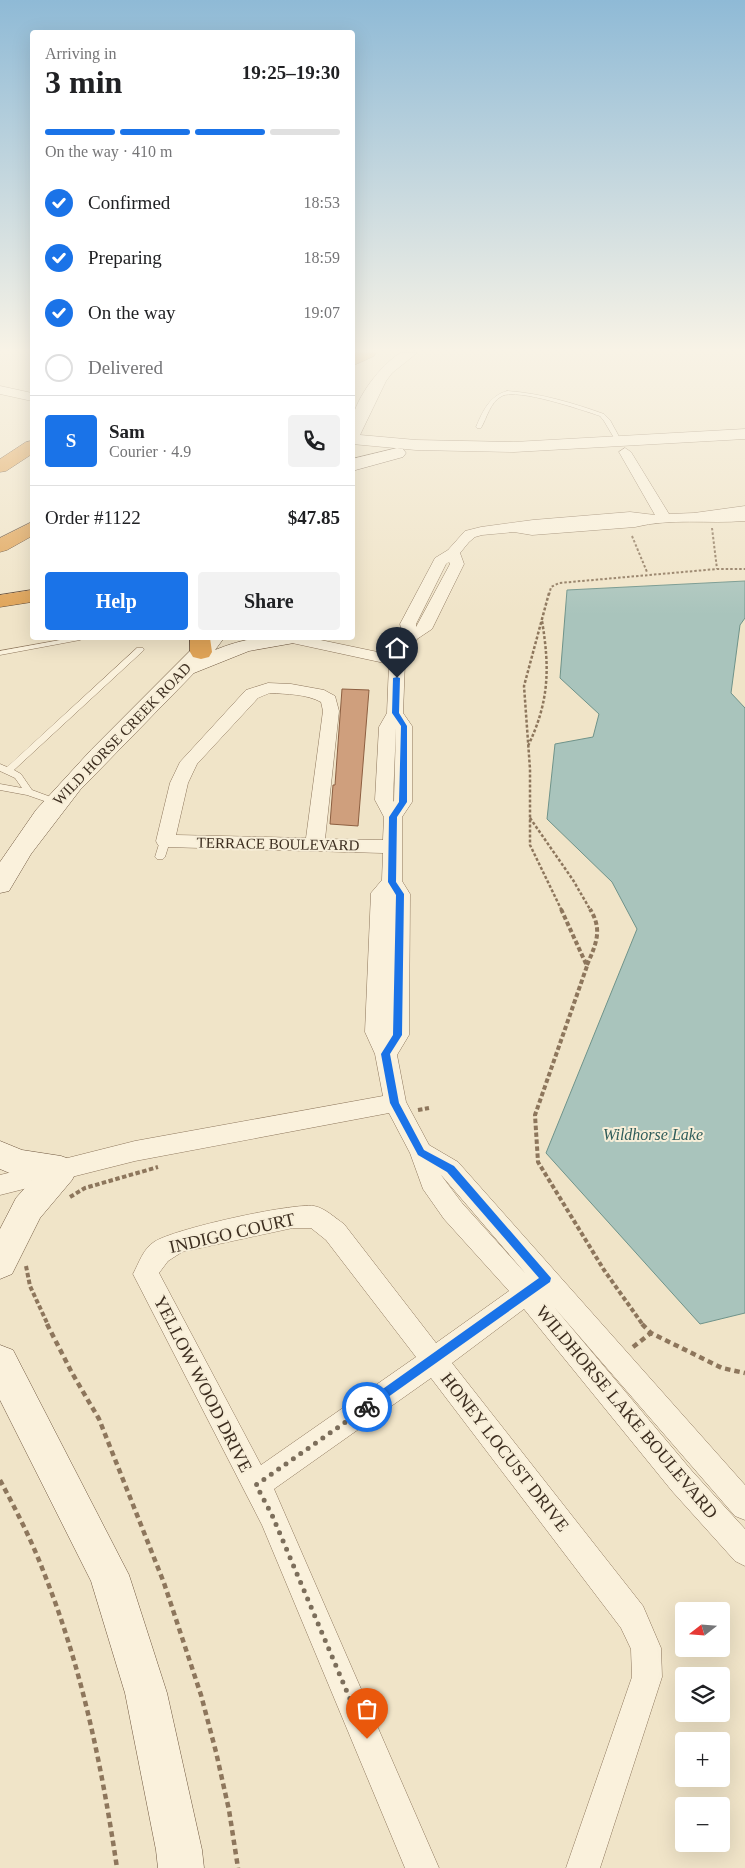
<!DOCTYPE html>
<html lang="en">
<head>
<meta charset="utf-8">
<style>
  :root { --surface:#fff; --page:#f2f2f2; --text:#202124; --muted:#757577; --line:#e0e0e0; --accent:#1a73e8 }
  body { margin:0; font-family:Georgia,serif; background:var(--page); color:var(--text); height:100vh; display:flex; flex-direction:column; font-size:19px; white-space:nowrap }
  * { box-sizing:border-box; margin:0 }
  p { font-size:16px; color:var(--muted) }
  .icon { flex:none; width:28px; height:28px; fill:none; stroke:currentColor; stroke-width:2; stroke-linecap:round; stroke-linejoin:round }
  .map { position:relative; flex:1; overflow:hidden }
  .drawer { position:absolute; left:30px; top:30px; width:325px; height:610px; display:flex; flex-direction:column; background:var(--surface); border-radius:5px; box-shadow:0 5px 20px #0002 }
  .drawer>* { flex:none }
  .needle { width:32px; rotate:253deg }
  .tools { position:absolute; left:675px; top:1602px; display:grid; gap:10px }
  .tools a { display:grid; place-items:center; width:55px; height:55px; border-radius:5px; background:var(--surface); box-shadow:0 5px 20px #0002; font-size:25px }
  .pin { position:absolute; display:grid; place-items:center; width:42px; height:42px; color:#fff; margin:-51px -21px; border-radius:50% 50% 50% 0; rotate:-45deg; box-shadow:0 0 5px #0007 }
  .pin .icon { rotate:45deg }
  .courier { position:absolute; display:grid; place-items:center; width:50px; height:50px; margin:-25px; border:4px solid #1a73e8; border-radius:50%; background:#fff; color:#222; box-shadow:0 1px 6px #0007 }
  .head em { font-style:normal; font-weight:700 }
  .head div { display:flex; flex-direction:column-reverse }
  .head { display:flex; align-items:center; justify-content:space-between; height:85px; padding:0 15px }
  h1 { font-size:32px; font-weight:700; line-height:38px }
  .bar { display:grid; grid-template-columns:repeat(4,1fr); gap:8px 5px; align-content:center; height:60px; padding:0 15px }
  .bar i { height:6px; border-radius:4px; background:var(--line) }
  .bar .current { background:var(--accent) }
  .bar p { grid-column:span 4 }
  .line { display:flex; align-items:center; gap:12px; padding:0 15px; border-top:1px solid var(--line) }
  .line div { flex:1 }
  .round { display:grid; place-items:center; flex:none; width:52px; height:52px; border-radius:5px; background:var(--page) }
  ol { padding:0 15px; list-style:none }
  li { display:flex; align-items:center; gap:15px; height:55px }
  li p { margin-inline-start:auto }
  li .icon { padding:5px; border-radius:50%; background:var(--accent); color:#fff; stroke-width:4 }
  li:last-child { color:var(--muted) }
  li i { width:28px; height:28px; border:2px solid var(--line); border-radius:50% }
  .primary-button { display:flex; gap:10px; margin-top:auto; padding:10px 15px }
  .primary-button a { flex:1; height:58px; border-radius:5px; background:var(--accent); color:#fff; font-size:20px; font-weight:700; line-height:58px; text-align:center }
  .primary-button a+a { background:var(--page); color:var(--text) }
  .map>svg:first-child { display:block }
  .water { fill:#a9c4bc; stroke:#6f938a }
  .building { fill:#cf9f7d; stroke:#8d5f41 }
  .lines { fill:none; stroke-linecap:round; stroke-linejoin:round }
  .service-casing { stroke:#8d765c; stroke-width:1 }
  .minor-casing { stroke:#8d765c; stroke-width:1 }
  .tertiary-casing { stroke:#8d765c; stroke-width:1 }
  .secondary-casing { stroke:#6f573f; stroke-width:1 }
  .motorway-casing { stroke:#5b4430; stroke-width:1 }
  .path-far3 { stroke:#8d765c; stroke-width:2; stroke-dasharray:2.5 2; stroke-linecap:butt }
  .path-far2 { stroke:#8d765c; stroke-width:2.5; stroke-dasharray:3 2; stroke-linecap:butt }
  .path-far1 { stroke:#8d765c; stroke-width:4; stroke-dasharray:4.5 2.5; stroke-linecap:butt }
  .path { stroke:#8d765c; stroke-width:4.5; stroke-dasharray:5.5 4; stroke-linecap:butt }
  .service { fill:#faf1dc; fill-rule:evenodd }
  .minor { fill:#faf1dc; fill-rule:evenodd }
  .tertiary { fill:#faf1dc; fill-rule:evenodd }
  .secondary { fill:#faf1dc; fill-rule:evenodd }
  .motorway { fill:#e0a458; fill-rule:evenodd }
  .route { fill:#1a73e8 }
  .done { stroke:#7c6e5b; stroke-width:5; stroke-dasharray:0 9 }
  .labels { text-anchor:middle; stroke-width:4; stroke-linejoin:round; paint-order:stroke }
  .street-label { font-size:15px; fill:#3d2e20; stroke:#f7eed8 }
  .water-label { font-size:16px; font-style:italic; fill:#2f5d5a; stroke:#f7eed8 }
  .near-street-label { font-size:18px; fill:#3d2e20; stroke:#f7eed8 }
</style>
</head>
<body>
<div class="map">
<svg width="745" height="1868" viewBox="0 0 745 1868">
  <rect width="100%" height="100%" fill="#f0e4c8"/>
  <path class="water" d="M745 581V618L740 625 731 693 745 708V1313L700 1324 546 1153 637 929 612 882 547 819 555 744 593 737 599 714 560 678 567 590Z"/>
  <path class="building" d="M342 689 369 690 358 826 330 824 333 785H335Z"/>
  <g class="lines">
    <g class="service-casing">
      <path id="service" d="M507 391C540 393 573 403 604 414L610 420 622 442 617 443 604 421 600 416C582 410 518 388 502 396 490 402 487 418 481 428H477L476 427C483 411 489 396 507 391Z
        M71 638H84L80 640 0 655V651Z
        M137 648H143L144 650 14 770 21 774 32 790 59 800 61 802 59 804H53L27 795 0 790V784L22 788 15 778 0 771V764L7 767Z
        M165 838 170 841 165 857 163 859H157L155 857 160 841Z"/>
    </g>
    <g class="minor-casing">
      <path id="minor" d="M625 448 631 452 669 514 694 513 745 506V521C708 524 671 518 635 527L532 535 514 532 482 535 475 537 469 542 460 553 464 564 432 629 417 639 405 661 403 713 412 726V802L402 817V881L410 894 409 1035 397 1055 406 1102 429 1145 458 1162 745 1485V1520L735 1516 554 1307 692 1471 745 1529V1566L735 1561 672 1491 524 1309 452 1363 643 1606 661 1648 662 1677 600 1868H566L632 1677 631 1649 621 1628 431 1378 274 1489 439 1868H405L262 1525 133 1274C139 1263 143 1249 154 1242 173 1229 291 1203 314 1206 325 1208 335 1218 344 1224L436 1343 509 1291 444 1219 423 1189 410 1153 389 1113 135 1161 0 1195V1175L135 1141 383 1096 375 1054 365 1032 371 893 382 880 383 853 165 847 158 845 156 841 170 783 180 762 246 690 268 683 291 684 324 690 335 696 339 711 325 839 383 840 384 817 375 800 379 727 387 713 389 664 292 643 286 641 284 638H311L392 655 403 636 400 624 435 558 448 550 465 531 481 527 533 520 630 512 655 515 619 452ZM449 562 450 564 416 627V624L446 564ZM270 693C287 694 306 694 321 702L323 711 306 838 176 835 188 783 197 764 258 698ZM396 727 394 802 393 800ZM389 947 387 1033V1032ZM441 1175 442 1176 526 1274 462 1203ZM293 1228H311L326 1240 416 1357 261 1465 159 1273 168 1261 182 1252Z"/>
    </g>
    <g class="tertiary-casing">
      <path id="tertiary" d="M400 353H417L392 373 386 381 360 435 416 440 514 442 745 429V439L514 452 416 450 352 444C352 436 351 427 352 420 357 396 380 366 400 353Z
        M0 386 32 393V401L0 394Z"/>
    </g>
    <g class="secondary-casing">
      <path id="secondary" d="M397 448 403 449 406 453 403 457 352 471V459Z
        M203 638H224L215 650C242 639 268 634 297 638L294 643 249 651 194 673 80 790 31 854 9 891 0 893V862L36 810 91 750Z
        M0 1141 22 1150 61 1156 72 1160 77 1170 72 1180 40 1218 12 1274 0 1279V1229L16 1198 33 1179 19 1177 0 1169Z
        M0 1345 13 1350 129 1575 167 1693 202 1850 204 1868H158L156 1850 125 1693 91 1581 0 1400Z"/>
    </g>
    <g class="motorway-casing">
      <path id="motorway" d="M356 353H376L374 356 352 366V355Z
        M32 441V454L6 471 0 472V459L26 442Z
        M32 522V536L7 550 0 552V538Z
        M32 590V602L0 607V595Z
        M190 638H210L212 652 209 657 201 659 193 657 190 652Z"/>
    </g>
    <path class="path-far3" d="M712 528 717 569
      M632 536 647 572
      M549 595 551 587 559 583 717 569H745"/>
    <path class="path-far2" d="M549 593 524 686 530 769V845L562 911
      M528 746C549 702 550 669 542 621
      M530 818 573 880 591 911"/>
    <path class="path-far1" d="M561 909 587 966 535 1115 538 1162 604 1270 643 1325
      M587 965C596 944 603 930 590 909
      M418 1110 429 1108
      M70 1197 85 1188 158 1167
      M26 1266 30 1286 48 1325"/>
    <path class="path" d="M47 1324 72 1373 99 1419 164 1583 201 1695 216 1752 229 1810 238 1868
      M642 1324 651 1333 722 1368 745 1373
      M633 1347 651 1333
      M0 1480C16 1510 32 1541 44 1573 82 1668 102 1767 117 1868"/>
    <use href="#service" class="service"/>
    <use href="#minor" class="minor"/>
    <use href="#tertiary" class="tertiary"/>
    <use href="#secondary" class="secondary"/>
    <use href="#motorway" class="motorway"/>
  </g>
  <linearGradient id="sky" x2="0" y2="1"><stop stop-color="#8fbad6"/><stop offset="0.57" stop-color="#f8f3e6"/><stop offset="1" stop-color="#f8f3e6" stop-opacity="0"/></linearGradient>
  <rect width="745" height="615" fill="url(#sky)"/>
  <path class="route" d="M397 677 400 678 399 713 407 726V802L397 817 396 882 404 894 402 1035 390 1054 399 1103 424 1150 454 1166 551 1278 550 1282 367 1412 363 1411 361 1407 363 1403 539 1278 447 1172 418 1155 390 1103 381 1054 393 1035 396 895 388 882 389 817 399 802 401 726 392 713 393 678Z"/>
  <g class="lines">
    <path class="done" d="M367 1407 256 1485 272 1515 367 1739"/>
  </g>
  <g class="labels">
    <g class="street-label">
      <text transform="translate(122 734) rotate(-46)" y="5">WILD HORSE CREEK ROAD</text>
      <text transform="translate(278 844) rotate(1)" y="5">TERRACE BOULEVARD</text>
    </g>
    <g class="water-label">
      <text x="653" y="1140">Wildhorse Lake</text>
    </g>
    <g class="near-street-label">
      <text transform="translate(232 1233) rotate(-13)" y="6">INDIGO COURT</text>
      <text transform="translate(203 1384) rotate(63)" y="6">YELLOW WOOD DRIVE</text>
      <text transform="translate(627 1412) rotate(50)" y="6">WILDHORSE LAKE BOULEVARD</text>
      <text transform="translate(505 1452) rotate(52)" y="6">HONEY LOCUST DRIVE</text>
    </g>
  </g>
</svg>
<div class="tools">
<a><svg class="needle" viewBox="-14 -14 28 28"><path d="M0-13l5 13h-10z" fill="#e53935"/><path d="M0 13l5-13h-10z" fill="#757577"/></svg></a>
<a><svg class="icon" aria-label="layers" viewBox="0 0 24 24"><path d="M12 4l9 5-9 5-9-5zM3 14l9 5 9-5"/></svg></a>
<a>+</a>
<a>−</a>
</div>
<div class="pin" style="left:367px;top:1739px;background:#ea580c"><svg class="icon" aria-label="bag" viewBox="0 0 24 24"><path d="M5 8h14l-1 12H6zM9 8a3 3 0 0 1 6 0"/></svg></div>
<div class="pin" style="left:397px;top:678px;background:#1f2937"><svg class="icon" aria-label="home" viewBox="0 0 24 24"><path d="M3 11l9-7 9 7M6 9v11h12V9"/></svg></div>
<div class="courier" style="left:367px;top:1407px"><svg class="icon" aria-label="bike" viewBox="0 0 24 24"><circle cx="6" cy="16" r="4"/><circle cx="18" cy="16" r="4"/><path d="M6 16l4-8h5l3 8M10 8l3 8H6M13 5h3"/></svg></div>
<section class="drawer">
<div class="head"><div><h1>3 min</h1><p>Arriving in</p></div><em>19:25–19:30</em></div>
<div class="bar"><i class="current"></i><i class="current"></i><i class="current"></i><i></i><p>On the way · 410 m</p></div>
<ol>
<li><svg class="icon" aria-label="check" viewBox="0 0 24 24"><path d="M5 12l5 5 9-10"/></svg>Confirmed<p>18:53</p></li>
<li><svg class="icon" aria-label="check" viewBox="0 0 24 24"><path d="M5 12l5 5 9-10"/></svg>Preparing<p>18:59</p></li>
<li><svg class="icon" aria-label="check" viewBox="0 0 24 24"><path d="M5 12l5 5 9-10"/></svg>On the way<p>19:07</p></li>
<li><i></i>Delivered</li>
</ol>
<div class="line" style="height:90px"><b class="round" style="background:var(--accent);color:#fff">S</b><div><b>Sam</b><p>Courier · 4.9</p></div><a class="round"><svg class="icon" aria-label="phone" viewBox="0 0 24 24"><path d="M5 4h4l2 5-3 2q2 4 5 5l2-3 5 2v4C11 20 4 13 5 4z"/></svg></a></div>
<div class="line" style="height:65px"><div>Order #1122</div><b>$47.85</b></div>
<div class="primary-button"><a>Help</a><a>Share</a></div>
</section>
</div>
</body>
</html>
